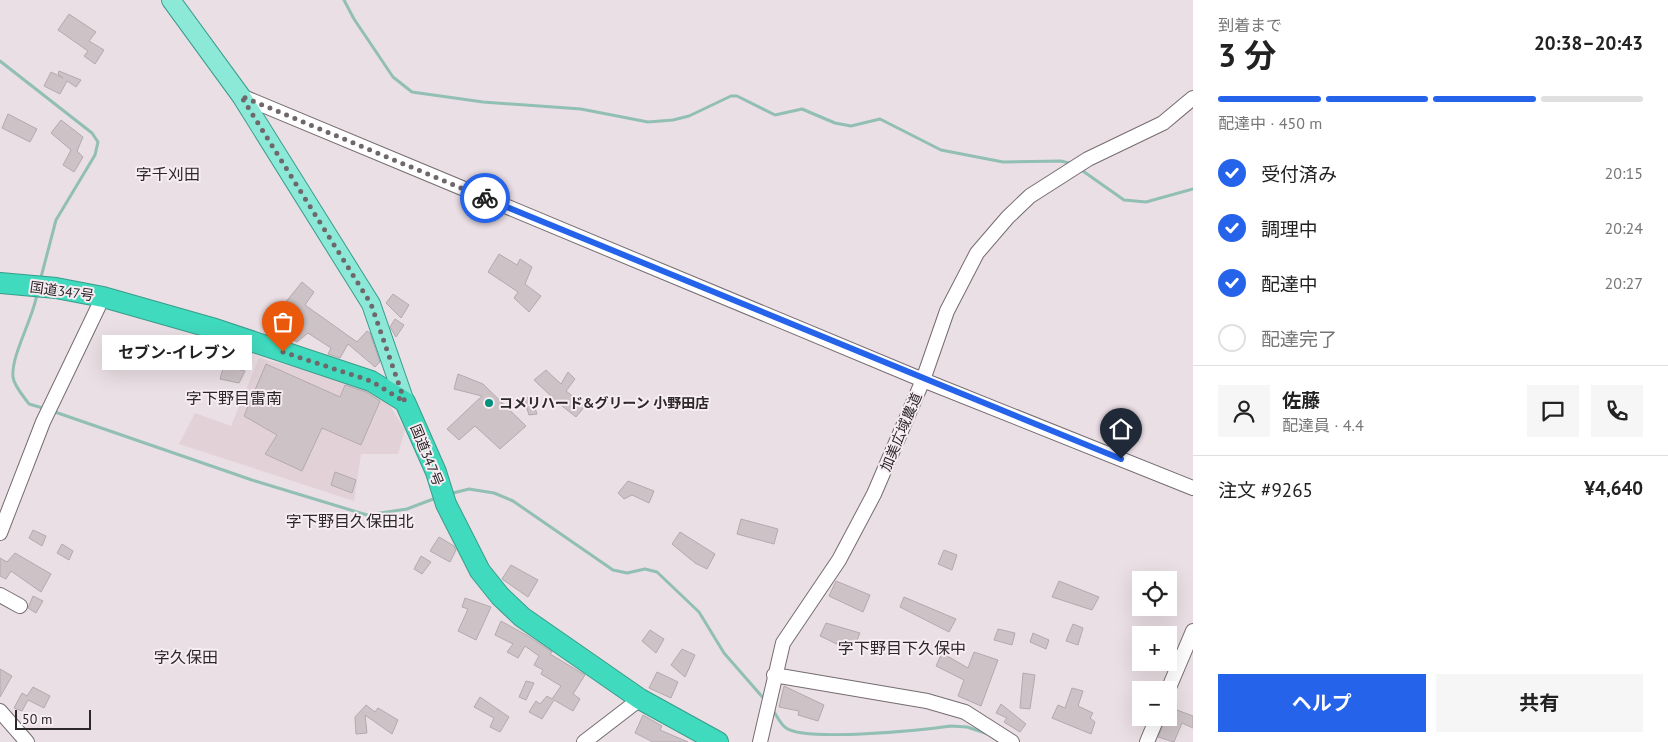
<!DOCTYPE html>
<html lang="ja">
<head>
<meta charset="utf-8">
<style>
  :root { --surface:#fff; --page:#f6f6f6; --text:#222; --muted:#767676; --line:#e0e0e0; --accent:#2563eb }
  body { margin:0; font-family:"PT Sans","Noto Sans JP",sans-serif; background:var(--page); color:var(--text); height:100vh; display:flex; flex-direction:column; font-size:19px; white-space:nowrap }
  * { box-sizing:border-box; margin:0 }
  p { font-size:16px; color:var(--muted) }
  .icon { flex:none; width:28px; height:28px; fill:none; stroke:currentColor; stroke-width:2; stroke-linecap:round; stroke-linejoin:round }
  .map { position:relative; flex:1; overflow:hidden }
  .side { display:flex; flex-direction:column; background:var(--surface); width:475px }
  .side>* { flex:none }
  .tools { position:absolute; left:1132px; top:571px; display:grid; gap:10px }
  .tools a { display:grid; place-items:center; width:45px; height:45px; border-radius:0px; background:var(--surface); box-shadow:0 5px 20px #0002; font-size:25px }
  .scale { position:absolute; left:15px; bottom:12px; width:76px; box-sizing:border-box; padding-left:5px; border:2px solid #2c282a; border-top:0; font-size:14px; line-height:18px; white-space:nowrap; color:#2c282a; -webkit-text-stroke:4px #f7ecf1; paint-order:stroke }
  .pin { position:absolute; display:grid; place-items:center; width:42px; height:42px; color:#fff; margin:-51px -21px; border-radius:50% 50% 50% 0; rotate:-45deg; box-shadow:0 0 5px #0007 }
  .pin .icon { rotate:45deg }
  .courier { position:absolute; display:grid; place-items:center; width:50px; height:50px; margin:-25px; border:4px solid #2563eb; border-radius:50%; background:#fff; color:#222; box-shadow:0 1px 6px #0007 }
  .bubble { position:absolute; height:35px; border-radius:0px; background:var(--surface); box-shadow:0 5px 20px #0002; font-size:16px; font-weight:700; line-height:35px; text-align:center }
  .overview em { font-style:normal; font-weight:700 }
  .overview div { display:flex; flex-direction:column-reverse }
  .overview { display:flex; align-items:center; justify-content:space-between; height:85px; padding:0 25px }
  h1 { font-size:32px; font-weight:700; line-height:38px }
  .bar { display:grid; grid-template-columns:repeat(4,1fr); gap:8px 5px; align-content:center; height:60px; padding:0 25px }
  .bar i { height:6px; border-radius:4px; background:var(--line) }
  .bar .active { background:var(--accent) }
  .bar p { grid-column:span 4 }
  .line { display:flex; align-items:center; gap:12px; padding:0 25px; border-top:1px solid var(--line) }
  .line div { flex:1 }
  .round { display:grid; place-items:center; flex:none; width:52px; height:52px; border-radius:0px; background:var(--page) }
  ol { padding:0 25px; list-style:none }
  li { display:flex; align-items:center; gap:15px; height:55px }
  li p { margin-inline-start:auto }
  li .icon { padding:5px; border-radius:50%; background:var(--accent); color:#fff; stroke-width:4 }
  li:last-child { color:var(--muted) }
  li i { width:28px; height:28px; border:2px solid var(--line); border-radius:50% }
  .primary-button { display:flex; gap:10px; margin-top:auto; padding:10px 25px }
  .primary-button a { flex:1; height:58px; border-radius:0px; background:var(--accent); color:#fff; font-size:20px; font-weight:700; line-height:58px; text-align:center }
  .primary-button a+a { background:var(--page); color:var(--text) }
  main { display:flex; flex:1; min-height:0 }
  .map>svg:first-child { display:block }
  .built { fill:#e3d1d8 }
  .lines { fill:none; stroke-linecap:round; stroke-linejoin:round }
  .stream { stroke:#92bfb4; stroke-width:3 }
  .building { fill:#cdc3c7; stroke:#b4a9ae }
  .minor-casing { stroke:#756c70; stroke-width:16 }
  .major-casing { stroke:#399c8a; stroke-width:20 }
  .highway-casing { stroke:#399c8a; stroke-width:22 }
  .minor { stroke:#fff; stroke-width:14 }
  .major { stroke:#8ce9d8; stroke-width:18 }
  .highway { stroke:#40dabe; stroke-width:20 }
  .done { stroke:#6e686b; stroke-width:5; stroke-dasharray:0 9 }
  .route { stroke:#2563eb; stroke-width:6 }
  .poi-dot { fill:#02917c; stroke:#f7ecf1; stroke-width:2 }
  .labels { text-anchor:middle; stroke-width:4; stroke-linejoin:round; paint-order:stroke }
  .street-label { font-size:14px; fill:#2c282a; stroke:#f7ecf1 }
  .poi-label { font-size:14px; font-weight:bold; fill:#2c282a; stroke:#f7ecf1; text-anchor:start }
  .quarter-label { font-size:16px; fill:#2c282a; stroke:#f7ecf1 }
</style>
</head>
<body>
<main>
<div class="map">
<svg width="1193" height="742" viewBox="0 0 1193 742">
  <rect width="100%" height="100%" fill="#eadfe4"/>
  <path class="built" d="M259 358 342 379 386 399 405 430 398 454H361L354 501 179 444 195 413 231 426Z"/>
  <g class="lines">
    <path class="stream" d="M344 0 354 19 393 77 412 92 483 102 581 109 648 122 673 120 689 116 731 96H737L775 115 802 109 835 123 851 126 880 119 941 150 1003 162 1061 161 1073 164
      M0 61 92 133 98 142 95 155 56 220 40 281
      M1080 169 1124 200 1146 202 1193 189
      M37 294C33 319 11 355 13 377 14 386 24 397 29 404L46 409
      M52 411 252 480 367 515 407 509 436 498
      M449 494 469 489 494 493 513 501 613 570 627 573 645 569 657 572 699 612 724 653 765 700
      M772 709C776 714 780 724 786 728 806 742 923 730 951 726L967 727 988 734"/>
  </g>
  <path class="building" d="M69 14 96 32 89 41 104 50 95 64 84 56 88 51 58 30Z
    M59 71 81 80 76 87 67 81 60 94 44 86 51 72 63 78 58 74Z
    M8 114 37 129 30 142 2 128Z
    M61 120 83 137 77 151 83 157 74 172 63 165 71 150 51 133Z
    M499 254 517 265 520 259 532 267 525 284 541 296 529 312 514 298 518 292 488 272Z
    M302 282 314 292 305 305 357 342 367 331 370 333 380 362 375 367 348 344 340 358 328 354 331 348 308 333 297 342 289 337 300 323 281 308Z
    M393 294 409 305 401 318 386 303Z
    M395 319 404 325 396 337 390 327Z
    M266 364 340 397 345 385 366 392 380 401 361 445 322 428 302 471 265 454 277 435 244 416Z
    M224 365 245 371 239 383 220 379Z
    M546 370 561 384 568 372 575 379 566 391 585 406 576 417 557 402 554 405 550 402 553 398 534 380Z
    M458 374 483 384 526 426 500 449 475 426 459 440 447 429 482 396 454 389Z
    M531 396 537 414 529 415 524 399Z
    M335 472 356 480 352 493 331 485Z
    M628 481 654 491 649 503 632 495 624 499 618 493Z
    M741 519 778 529 774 544 737 534Z
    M33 530 46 536 42 546 29 538Z
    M680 532 715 554 707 569 695 563 672 544Z
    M439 537 454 546 456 550 450 562 430 551Z
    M62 544 73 551 69 560 57 553Z
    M944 550 957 555 952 570 938 564Z
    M15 553 51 574 41 592 11 571 6 579 0 576V558L7 562Z
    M421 556 431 562 422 574 414 569Z
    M511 565 538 580 528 597 502 579Z
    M836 581 870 595 863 612 829 596Z
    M1059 581 1099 597 1092 610 1052 597Z
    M33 596 43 601 36 613 28 608Z
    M904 597 956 619 949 632 900 607Z
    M465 598 491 607 476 640 458 631 468 609 462 607Z
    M501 621 528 636 552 652 550 654 585 675 573 694 580 699 573 711 554 700 542 719 529 712 536 701 540 704 547 696 552 699 561 686 541 674 543 670 534 665 539 656 525 646 518 658 507 652 513 644 495 635Z
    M826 623 860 633 855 645 842 641 839 645 820 636Z
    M1073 624 1083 628 1078 645 1066 641Z
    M998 629 1015 633 1012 645 994 640Z
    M650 630 664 639 656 653 642 641Z
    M1033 633 1049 640 1046 649 1030 642Z
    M682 649 695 655 685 677 671 665Z
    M974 652 998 660 981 706 958 696 964 680 936 666 942 653 968 668Z
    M0 669 12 676 0 697Z
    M657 672 678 682 671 698 649 688Z
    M1023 673 1035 675 1030 709 1020 708Z
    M526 681 534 683 526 700 519 697Z
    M784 686 824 705 818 721 798 715 799 711 779 707Z
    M33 687 50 696 44 708 28 700 22 711 14 708 22 693 27 696Z
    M1072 688 1083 691 1078 706 1093 713 1090 718 1095 722 1091 734 1052 718 1058 705 1065 708Z
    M480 697 509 717 500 732 490 727 494 718 474 707Z
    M1001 704 1026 724 1020 732 1004 722 1007 718 996 713Z
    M366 705 375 712 378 708 398 720 392 734 365 715 367 733 356 734 355 717Z
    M1169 707 1193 716V728L1182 723 1174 742 1158 737 1166 718H1169Z
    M643 715 662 726 660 730 688 742H653L635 733Z"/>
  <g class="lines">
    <g class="minor-casing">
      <path id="minor" d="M241 96 923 380 1193 488
        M0 533 43 422 103 297
        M0 595 20 606
        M774 675 927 701 965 712 1012 742
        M1168 690 1193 631
        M0 711 27 742
        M584 742 640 699
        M760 742 783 643 839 560 874 494 923 380 947 311 977 253 1008 217 1030 196 1088 159 1163 123 1193 98
        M1147 742 1157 718"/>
    </g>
    <g class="major-casing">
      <path id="major" d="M171 0 241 96 371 304 405 402"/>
    </g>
    <g class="highway-casing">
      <path id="highway" d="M0 283 56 288 103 297 212 328 371 381 405 402 436 472 446 504 480 571 500 596 522 617 640 699 718 742"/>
    </g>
    <use href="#minor" class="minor"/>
    <use href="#major" class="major"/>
    <use href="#highway" class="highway"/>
  </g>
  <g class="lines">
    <path class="done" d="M283 352 371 381 405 402 371 304 241 96 485 198"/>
    <path class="route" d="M485 198 1121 459"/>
  </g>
  <circle class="poi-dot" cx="489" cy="403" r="5"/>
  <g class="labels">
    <g class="street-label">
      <text transform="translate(62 291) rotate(8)" y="5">国道347号</text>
      <text transform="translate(901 432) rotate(-67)" y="5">加美広域農道</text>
      <text transform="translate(427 455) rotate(68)" y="5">国道347号</text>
    </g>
    <g class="poi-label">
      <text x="499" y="408">コメリハード&amp;グリーン 小野田店</text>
    </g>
    <g class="quarter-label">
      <text x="168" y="180">字千刈田</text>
      <text x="234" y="404">字下野目雷南</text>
      <text x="350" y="527">字下野目久保田北</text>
      <text x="902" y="654">字下野目下久保中</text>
      <text x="186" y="663">字久保田</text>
    </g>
  </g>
</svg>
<div class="tools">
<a><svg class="icon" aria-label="locate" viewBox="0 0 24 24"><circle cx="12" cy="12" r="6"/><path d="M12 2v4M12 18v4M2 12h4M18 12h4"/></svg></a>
<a>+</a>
<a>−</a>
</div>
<div class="scale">50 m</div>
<div class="pin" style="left:283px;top:352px;background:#ea580c"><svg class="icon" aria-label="bag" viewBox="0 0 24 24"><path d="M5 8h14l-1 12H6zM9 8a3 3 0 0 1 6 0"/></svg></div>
<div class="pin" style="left:1121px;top:459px;background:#1f2937"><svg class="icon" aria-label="home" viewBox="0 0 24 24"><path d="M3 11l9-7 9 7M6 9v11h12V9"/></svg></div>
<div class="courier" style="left:485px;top:198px"><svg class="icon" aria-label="bike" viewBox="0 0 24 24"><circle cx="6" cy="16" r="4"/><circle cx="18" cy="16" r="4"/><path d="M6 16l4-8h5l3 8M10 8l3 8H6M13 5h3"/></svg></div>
<div class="bubble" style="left:102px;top:335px;width:150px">セブン-イレブン</div>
</div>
<section class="side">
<div class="overview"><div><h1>3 分</h1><p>到着まで</p></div><em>20:38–20:43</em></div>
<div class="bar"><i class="active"></i><i class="active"></i><i class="active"></i><i></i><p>配達中 · 450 m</p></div>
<ol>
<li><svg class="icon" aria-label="check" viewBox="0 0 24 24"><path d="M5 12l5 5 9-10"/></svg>受付済み<p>20:15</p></li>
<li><svg class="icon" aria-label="check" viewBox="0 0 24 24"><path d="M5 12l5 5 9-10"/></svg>調理中<p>20:24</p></li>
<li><svg class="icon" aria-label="check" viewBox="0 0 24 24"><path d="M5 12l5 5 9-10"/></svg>配達中<p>20:27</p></li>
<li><i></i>配達完了</li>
</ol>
<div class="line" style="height:90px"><a class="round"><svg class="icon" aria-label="person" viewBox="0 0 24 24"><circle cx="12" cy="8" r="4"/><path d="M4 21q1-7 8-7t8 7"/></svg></a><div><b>佐藤</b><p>配達員 · 4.4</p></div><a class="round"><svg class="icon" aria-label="chat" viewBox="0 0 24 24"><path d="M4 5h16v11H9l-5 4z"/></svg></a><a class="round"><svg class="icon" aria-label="phone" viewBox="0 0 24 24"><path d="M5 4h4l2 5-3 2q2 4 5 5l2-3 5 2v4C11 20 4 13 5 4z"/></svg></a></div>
<div class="line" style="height:65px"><div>注文 #9265</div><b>¥4,640</b></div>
<div class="primary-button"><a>ヘルプ</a><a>共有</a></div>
</section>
</main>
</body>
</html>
